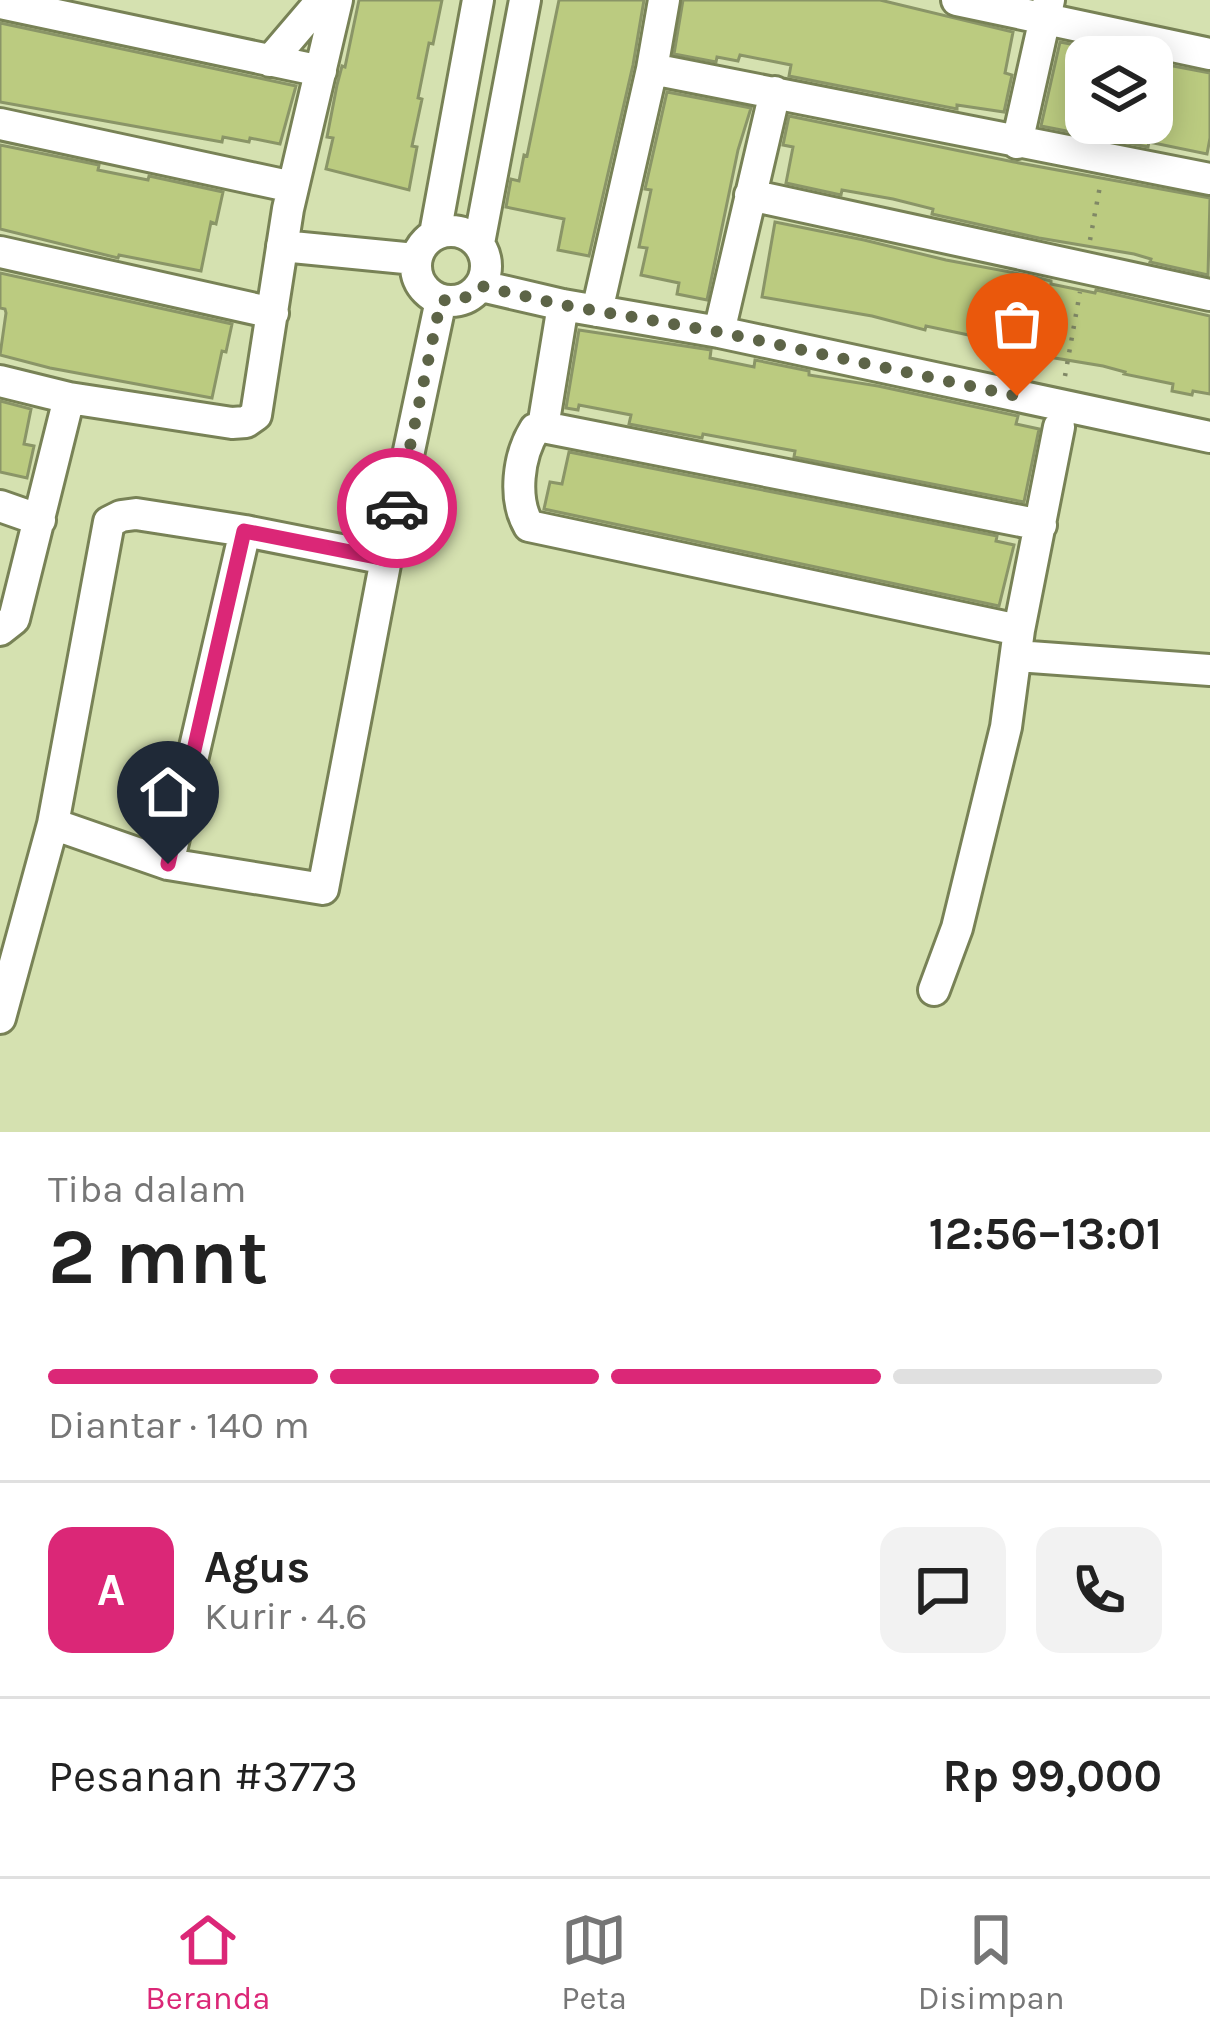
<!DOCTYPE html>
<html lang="id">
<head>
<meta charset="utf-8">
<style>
  :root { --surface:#fff; --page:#f2f2f2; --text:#222; --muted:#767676; --line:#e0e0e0; --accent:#db2777 }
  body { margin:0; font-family:Karla,sans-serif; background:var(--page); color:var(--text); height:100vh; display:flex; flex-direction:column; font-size:45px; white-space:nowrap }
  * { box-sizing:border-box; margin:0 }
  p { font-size:39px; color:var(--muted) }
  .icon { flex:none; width:66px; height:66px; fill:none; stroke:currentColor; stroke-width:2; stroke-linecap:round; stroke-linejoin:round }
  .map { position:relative; height:1132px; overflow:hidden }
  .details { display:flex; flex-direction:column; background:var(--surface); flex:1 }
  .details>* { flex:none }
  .controls { position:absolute; left:1065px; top:36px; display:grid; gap:24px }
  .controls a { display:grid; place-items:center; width:108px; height:108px; border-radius:24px; background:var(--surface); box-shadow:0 6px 30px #0003; font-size:60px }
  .pin { position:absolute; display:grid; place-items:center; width:102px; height:102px; color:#fff; margin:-123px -51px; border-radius:50% 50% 50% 0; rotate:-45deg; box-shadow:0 0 12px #0007 }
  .pin .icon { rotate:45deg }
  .courier { position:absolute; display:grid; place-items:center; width:120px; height:120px; margin:-60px; border:9px solid #db2777; border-radius:50%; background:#fff; color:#222; box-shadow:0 3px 15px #0007 }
  .headline em { font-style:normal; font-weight:700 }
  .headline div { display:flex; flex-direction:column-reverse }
  .headline { display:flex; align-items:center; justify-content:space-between; height:204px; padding:0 48px }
  h1 { font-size:78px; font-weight:700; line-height:90px }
  .bar { display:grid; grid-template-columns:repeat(4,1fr); gap:18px 12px; align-content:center; height:144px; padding:0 48px }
  .bar i { height:15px; border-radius:9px; background:var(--line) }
  .bar .current { background:var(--accent) }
  .bar p { grid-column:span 4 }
  .line { display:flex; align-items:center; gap:30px; padding:0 48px; border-top:3px solid var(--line) }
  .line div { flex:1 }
  .round { display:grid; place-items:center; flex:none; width:126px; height:126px; border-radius:24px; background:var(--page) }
  .dock { display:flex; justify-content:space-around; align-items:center; height:168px; border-top:3px solid var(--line); background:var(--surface); font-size:33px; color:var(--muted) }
  .dock a { display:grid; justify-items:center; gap:6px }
  .dock .current { color:var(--accent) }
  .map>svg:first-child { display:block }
  .building { fill:#bbcb80; stroke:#8a9567; stroke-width:3 }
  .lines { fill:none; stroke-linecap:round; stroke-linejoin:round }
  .minor-casing { stroke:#788256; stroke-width:36 }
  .path { stroke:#808866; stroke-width:4.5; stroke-dasharray:3 9; stroke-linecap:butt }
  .minor { stroke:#fff; stroke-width:30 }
  .done { stroke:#5d6447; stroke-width:12; stroke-dasharray:0 21.6 }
  .route { stroke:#db2777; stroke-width:15 }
</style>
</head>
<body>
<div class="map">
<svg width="1210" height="1132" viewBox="0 0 1210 1132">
  <rect width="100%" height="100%" fill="#d5e1b0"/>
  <path class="building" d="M359 0H442L433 44 429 43 418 98 422 99 412 146 417 147 409 190 326 169 333 138 327 137 337 85 342 66 345 67Z
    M559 0H644L633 65 589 256 558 250 564 219 506 207 511 179 519 181 524 155 527 156Z
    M683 0H880L1013 32 1005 73 1012 75 1004 112 957 105V109L789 76 791 65 740 55 738 61 717 57 716 62 674 54Z
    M0 23 296 86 280 144 250 138 249 142 223 137 222 142 0 102Z
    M1060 42 1086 47V123H1152V62L1210 73V138L1207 154 1149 142 1148 147 1041 126Z
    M667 92 751 108 738 150 707 300 677 294 679 283 641 275 647 248 639 247 651 190 645 189Z
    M789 116 1014 162 1210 198 1208 275 1150 262 1151 259 1134 254 1039 238 932 214 933 209 893 199 842 190 841 195 786 183 793 147 783 145Z
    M0 145 99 165 98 170 148 180 149 176 223 192 216 224 211 222 201 271 119 255 118 258 0 229Z
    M775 222 864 240 946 260 1031 276 1051 281V284L1095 293 1096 290 1210 316V394L1193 391 1192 395 1172 391 1173 384 1124 374 1125 372 1103 366 976 345 978 337 926 326 925 330 872 316 762 297Z
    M0 273 232 324 226 352 222 351 212 398 50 368 0 355 6 313 5 309 0 308Z
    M579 330 711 350 710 358 754 367 755 360 809 371V375L878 386 1018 416 1016 424 1039 429 1024 502 794 457 795 451 703 434 702 438 629 424 631 415 579 405 578 410 566 408Z
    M0 401 31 409 24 444 34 446 27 478 0 472Z
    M569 452 997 536 996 541 1014 545 999 606 544 509 550 482 562 484Z"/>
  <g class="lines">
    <g class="minor-casing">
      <path id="minor" d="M957 0 1210 54
        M0 3 321 71
        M270 61 322 0
        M652 69 1210 179
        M0 124 293 187
        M1017 143 1049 0
        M750 195 1210 295
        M416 266a35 35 0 1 1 70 0a35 35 0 1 1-70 0Z
        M435 234 478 0
        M479 243 525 0
        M282 246 415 259
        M0 252 273 313
        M481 286 563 305 719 332 1210 437
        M563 305 543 427 535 429C518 456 513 499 529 526L1019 630
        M597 311 652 69 664 0
        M719 332 775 92
        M0 381 69 398 232 423 246 422 256 415 288 209 337 0
        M543 427 1041 525
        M0 506 40 520
        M0 630 14 619 69 398
        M1016 656 1210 670
        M53 824 168 864 323 889 386 559 441 300
        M168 864 245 531
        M934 990 957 928 1006 727 1019 630 1059 427
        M0 1018 53 824 109 522 121 516 136 514 245 531 386 559"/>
    </g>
    <path class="path" d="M1090 240 1100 186
      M1065 376 1080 292"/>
    <use href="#minor" class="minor"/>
  </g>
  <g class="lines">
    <path class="done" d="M397 508 441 300C459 302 468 298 481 286L563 305 719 332 1017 396"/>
    <path class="route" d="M168 864 244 531 386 559 397 508"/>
  </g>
</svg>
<div class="controls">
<a><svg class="icon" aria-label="layers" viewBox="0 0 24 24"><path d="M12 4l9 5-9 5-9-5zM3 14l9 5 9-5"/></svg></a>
</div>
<div class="pin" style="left:1017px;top:396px;background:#ea580c"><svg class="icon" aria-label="bag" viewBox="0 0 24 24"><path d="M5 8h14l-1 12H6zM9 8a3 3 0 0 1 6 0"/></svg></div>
<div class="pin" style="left:168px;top:864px;background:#1f2937"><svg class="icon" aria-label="home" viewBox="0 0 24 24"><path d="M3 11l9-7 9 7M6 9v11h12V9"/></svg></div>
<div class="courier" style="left:397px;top:508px"><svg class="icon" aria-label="car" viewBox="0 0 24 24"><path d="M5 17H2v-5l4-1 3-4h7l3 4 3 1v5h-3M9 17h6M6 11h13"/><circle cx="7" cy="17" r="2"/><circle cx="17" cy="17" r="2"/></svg></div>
</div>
<section class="details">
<div class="headline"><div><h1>2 mnt</h1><p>Tiba dalam</p></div><em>12:56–13:01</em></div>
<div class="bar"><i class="current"></i><i class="current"></i><i class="current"></i><i></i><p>Diantar · 140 m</p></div>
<div class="line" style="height:216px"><b class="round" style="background:var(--accent);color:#fff">A</b><div><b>Agus</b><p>Kurir · 4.6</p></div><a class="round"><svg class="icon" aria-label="chat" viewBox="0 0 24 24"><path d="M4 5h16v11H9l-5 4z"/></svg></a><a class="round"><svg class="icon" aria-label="phone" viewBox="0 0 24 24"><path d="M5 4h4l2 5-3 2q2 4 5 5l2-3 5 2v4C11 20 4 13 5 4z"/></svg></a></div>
<div class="line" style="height:156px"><div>Pesanan #3773</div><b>Rp 99,000</b></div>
</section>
<nav class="dock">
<a class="current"><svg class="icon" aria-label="home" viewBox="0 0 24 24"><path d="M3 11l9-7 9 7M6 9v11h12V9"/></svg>Beranda</a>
<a><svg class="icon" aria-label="map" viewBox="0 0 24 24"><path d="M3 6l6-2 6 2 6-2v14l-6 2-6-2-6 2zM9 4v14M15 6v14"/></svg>Peta</a>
<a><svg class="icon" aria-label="saved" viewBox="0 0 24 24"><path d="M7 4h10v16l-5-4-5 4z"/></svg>Disimpan</a>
</nav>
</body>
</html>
